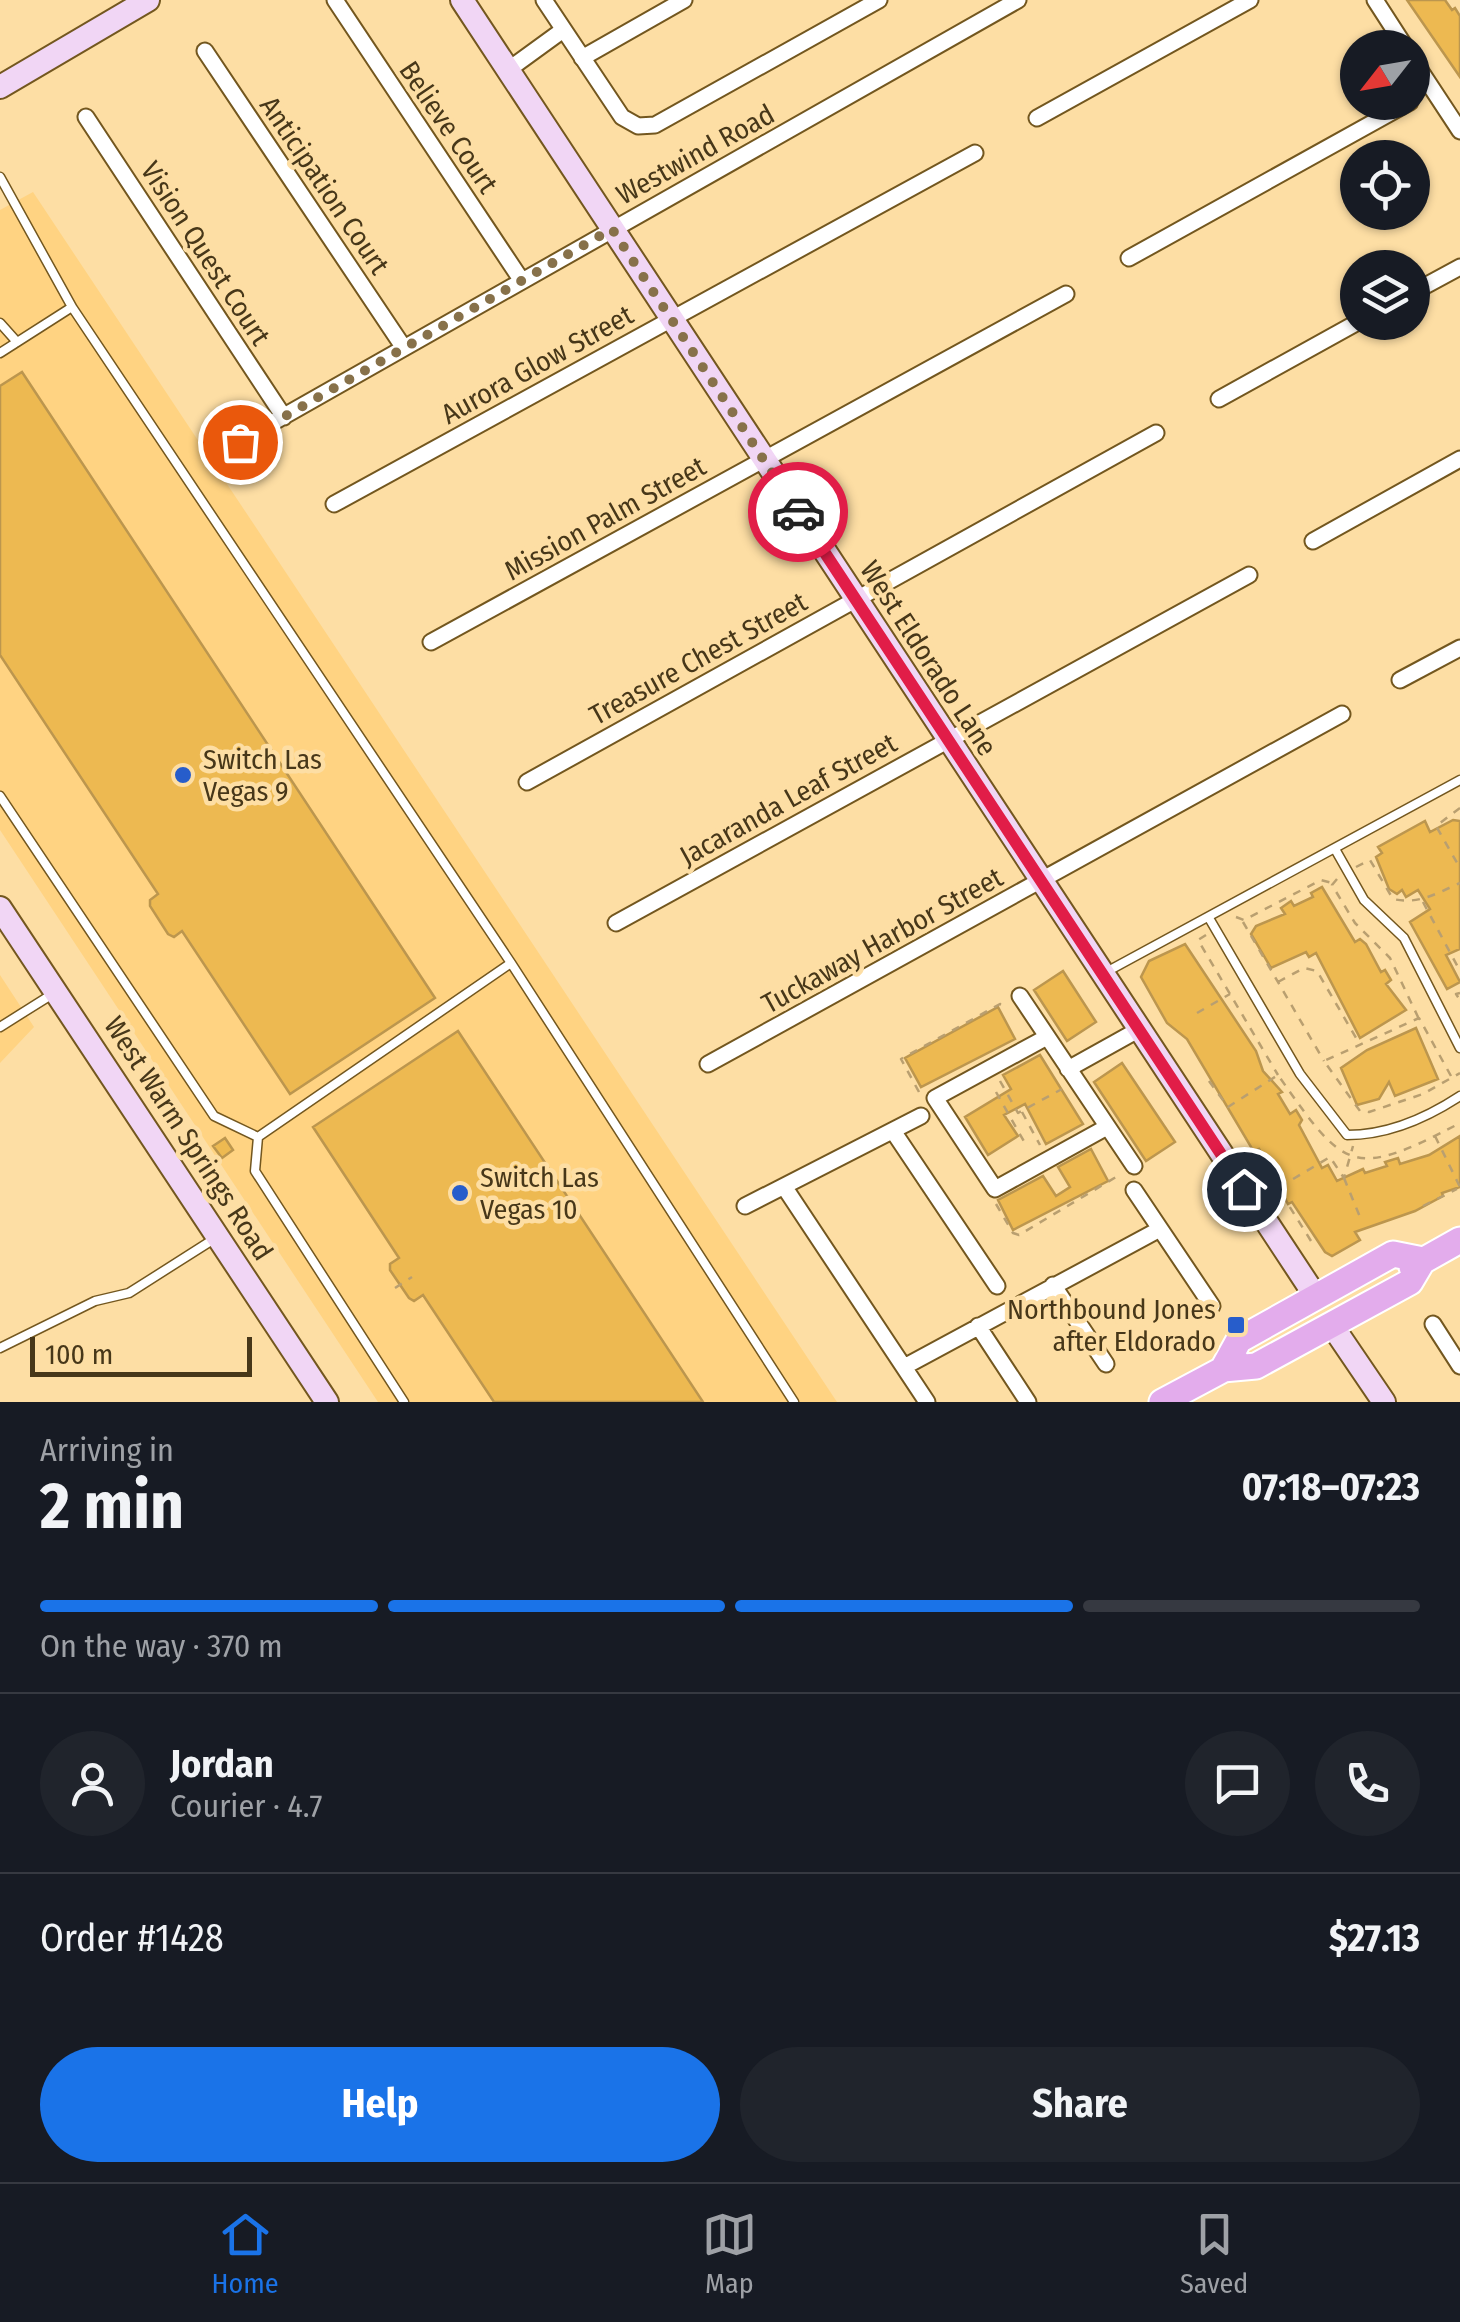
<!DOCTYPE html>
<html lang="en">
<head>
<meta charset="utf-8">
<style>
  :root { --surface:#171b24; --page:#20242c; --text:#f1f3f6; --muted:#9ea1a6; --line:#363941; --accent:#1a73e8 }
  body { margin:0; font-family:"Fira Sans Condensed",sans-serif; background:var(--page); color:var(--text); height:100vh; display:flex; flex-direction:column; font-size:38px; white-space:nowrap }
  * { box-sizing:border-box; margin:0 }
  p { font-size:32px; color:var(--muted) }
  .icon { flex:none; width:55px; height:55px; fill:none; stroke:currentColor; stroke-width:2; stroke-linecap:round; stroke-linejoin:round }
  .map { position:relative; height:1402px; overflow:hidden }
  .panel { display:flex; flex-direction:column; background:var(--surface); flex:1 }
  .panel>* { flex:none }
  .needle { width:65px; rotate:239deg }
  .buttons { position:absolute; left:1340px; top:30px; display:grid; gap:20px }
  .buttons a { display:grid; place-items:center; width:90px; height:90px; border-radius:50%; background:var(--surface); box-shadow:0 2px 8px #0004; font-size:50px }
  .scale { position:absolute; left:30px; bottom:25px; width:222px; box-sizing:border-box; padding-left:10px; border:5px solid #473719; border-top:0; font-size:28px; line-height:35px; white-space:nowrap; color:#473719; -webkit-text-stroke:8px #fddea4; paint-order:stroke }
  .pin { position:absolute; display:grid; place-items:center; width:85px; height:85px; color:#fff; margin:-42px; border:5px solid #fff; border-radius:50%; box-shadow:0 2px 10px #0007 }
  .courier { position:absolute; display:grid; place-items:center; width:100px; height:100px; margin:-50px; border:8px solid #e11d48; border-radius:50%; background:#fff; color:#222; box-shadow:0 2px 12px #0007 }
  .headline em { font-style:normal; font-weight:700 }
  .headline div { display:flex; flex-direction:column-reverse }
  .headline { display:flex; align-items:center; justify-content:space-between; height:170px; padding:0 40px }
  h1 { font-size:65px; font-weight:700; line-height:75px }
  .bar { display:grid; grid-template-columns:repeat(4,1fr); gap:15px 10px; align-content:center; height:120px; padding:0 40px }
  .bar i { height:12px; border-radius:8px; background:var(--line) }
  .bar .on { background:var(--accent) }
  .bar p { grid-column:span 4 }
  .line { display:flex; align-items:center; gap:25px; padding:0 40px; border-top:2px solid var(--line) }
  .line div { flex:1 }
  .round { display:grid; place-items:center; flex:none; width:105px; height:105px; border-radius:52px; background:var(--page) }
  .primary-button { display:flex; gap:20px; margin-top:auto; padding:20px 40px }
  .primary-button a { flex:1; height:115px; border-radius:60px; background:var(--accent); color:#fff; font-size:40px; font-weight:700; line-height:115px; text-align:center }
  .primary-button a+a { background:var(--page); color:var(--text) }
  .menu { display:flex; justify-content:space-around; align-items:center; height:140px; border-top:2px solid var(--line); background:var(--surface); font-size:28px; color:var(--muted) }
  .menu a { display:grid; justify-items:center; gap:5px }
  .menu .on { color:var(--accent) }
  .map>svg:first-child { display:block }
  .built { fill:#ffd382 }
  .building { fill:#edb951; stroke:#bc964e; stroke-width:2.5 }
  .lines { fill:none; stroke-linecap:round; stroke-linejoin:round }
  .lane-casing { stroke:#73571f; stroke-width:11 }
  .street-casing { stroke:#73571f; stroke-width:19 }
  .secondary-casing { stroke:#73571f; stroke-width:26 }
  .primary-casing { stroke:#fff; stroke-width:29 }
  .path { stroke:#b99f70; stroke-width:2.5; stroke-dasharray:8 8; stroke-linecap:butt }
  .lane { stroke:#fff; stroke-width:8 }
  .street { stroke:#fff; stroke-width:15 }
  .secondary { stroke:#f1d6f5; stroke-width:22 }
  .primary { stroke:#e3acec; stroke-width:25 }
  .done { stroke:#87714a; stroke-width:10; stroke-dasharray:0 18 }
  .route { stroke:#e11d48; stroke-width:12 }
  .poi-dot { fill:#275dcb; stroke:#fddea4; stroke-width:4 }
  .labels { text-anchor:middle; stroke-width:9; stroke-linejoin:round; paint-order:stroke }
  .street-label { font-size:28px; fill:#473719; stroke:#fddea4 }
  .poi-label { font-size:28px; fill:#473719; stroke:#fddea4; text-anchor:start }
</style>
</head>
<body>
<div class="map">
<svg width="1460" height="1402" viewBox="0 0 1460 1402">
  <rect width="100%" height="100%" fill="#fddea4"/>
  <path class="built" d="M33 192 837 1402H378L0 830V210Z
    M0 975 34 1027 0 1063Z"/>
  <path class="building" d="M1407 0H1445L1452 10 1455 8 1460 16V77Z
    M22 372 435 998 290 1094 182 931 174 937 168 934 150 906V900L158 894 0 655V386Z
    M1453 820 1460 821V949L1446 955 1460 982 1447 989 1410 922 1430 909 1418 890 1406 897 1402 890 1397 894 1389 889 1376 857 1382 853 1378 847 1425 821 1430 832Z
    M1322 887 1355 942 1360 939 1366 944 1381 972 1385 970 1391 980 1386 984 1406 1010 1360 1038 1316 953 1309 957 1306 952 1271 968 1251 934 1256 926 1285 914 1281 908 1291 901 1294 906 1313 897 1311 893Z
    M1185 944 1256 1051 1263 1071 1282 1092 1278 1094 1290 1114 1296 1110 1302 1120 1299 1125 1322 1168 1328 1165 1337 1181 1363 1169 1365 1173 1387 1166 1385 1162 1398 1158 1400 1164 1429 1155 1460 1136V1187L1442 1193 1443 1196 1415 1211 1355 1232 1360 1240 1332 1256 1325 1252 1292 1202 1288 1204 1282 1193 1285 1190 1259 1149 1254 1152 1187 1039 1167 1023 1141 977 1149 961Z
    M1063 971 1096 1022 1067 1041 1034 990Z
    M998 1007 1015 1039 921 1087 905 1058Z
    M1416 1028 1438 1079 1395 1096 1389 1082 1379 1099 1357 1105 1341 1068 1367 1050Z
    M458 1031 703 1402H494L423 1295 414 1301 409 1298 390 1270V1264L399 1258 313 1127Z
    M1040 1055 1083 1124 1046 1144 1025 1104 1004 1115 1018 1136 988 1155 965 1117 1011 1089 1003 1075Z
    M1122 1063 1175 1142 1146 1161 1094 1082Z
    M225 1138 233 1150 222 1158 213 1146Z
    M1091 1149 1108 1181 1013 1230 998 1200 1043 1176 1056 1196 1070 1187 1058 1167Z"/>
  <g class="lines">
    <g class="lane-casing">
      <path id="lane" d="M0 177 72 307
        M0 323 17 342
        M0 353 72 307 511 963 794 1402
        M0 796 214 1116 258 1137 255 1171 404 1402
        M1335 849 1364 900 1404 938 1460 1048
        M1209 918 1300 1074 1347 1135C1388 1135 1425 1119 1460 1096
        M1108 971 1460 780
        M0 1027 51 995
        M258 1137 511 963
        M0 1348 95 1301 129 1293 214 1239"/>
    </g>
    <g class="street-casing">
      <path id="street" d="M335 0 522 281
        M544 0 622 117 638 126 655 125 879 0
        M1375 0 1406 48
        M205 51 404 348
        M582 58 684 0
        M1412 58 1460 131
        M508 70 563 30
        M86 117 284 417
        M1037 118 1250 0
        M1129 258 1410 102
        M1412 293 1460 267
        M1219 399 1358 322
        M240 441 1018 0
        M334 504 975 153
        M1313 541 1460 459
        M431 642 1066 294
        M1400 680 1460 648
        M527 782 1156 433
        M616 923 1249 575
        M1020 996 1134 1166
        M1047 1037 935 1098 995 1189 1107 1127
        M708 1064 1342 714
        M1068 1069 1138 1030
        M893 1131 997 1286
        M785 1188 927 1402
        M1134 1190 1212 1306
        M745 1206 921 1116
        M1053 1285 1106 1364
        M1433 1324 1460 1366
        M978 1326 1028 1402
        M904 1367 1160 1229"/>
    </g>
    <g class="secondary-casing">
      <path id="secondary" d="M462 0 1316 1297
        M0 87 148 0
        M0 908 327 1402
        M1331 1324 1384 1402"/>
    </g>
    <g class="primary-casing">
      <path id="primary" d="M1412 1267 1460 1240
        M1223 1369 1239 1340 1393 1254 1423 1260
        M1223 1369 1256 1366 1410 1282 1423 1260
        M1162 1402 1237 1362"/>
    </g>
    <path class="path" d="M1460 808 1436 826 1460 868
      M1356 867 1370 860 1393 899C1419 905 1437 893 1460 883
      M1337 879 1332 885 1355 923 1390 958 1418 1017
      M1423 902 1460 971
      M1236 917 1244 920 1321 880 1332 883
      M1243 922 1324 1061
      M1206 935 1198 940 1278 1075
      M1278 982 1304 968 1317 971 1359 1043
      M1460 993 1456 994 1460 1000
      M1197 1013 1230 994
      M1451 1076 1419 1018 1324 1061 1360 1111 1369 1112 1423 1094 1460 1073
      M1000 1081 1018 1113 1062 1089
      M1209 1081 1228 1107 1278 1075C1344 1169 1351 1181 1460 1123
      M919 1092 901 1059 1000 1004 1007 1005
      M996 1092 1026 1145
      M1022 1112 1040 1145
      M1435 1136 1460 1187
      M1344 1178 1360 1217
      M996 1204 1013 1233 1019 1235 1121 1174
      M1423 1206 1457 1189
      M1311 1241 1278 1188 1330 1157 1344 1178 1353 1146
      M395 1288 412 1277"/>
    <use href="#lane" class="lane"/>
    <use href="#street" class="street"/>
    <use href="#secondary" class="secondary"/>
    <use href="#primary" class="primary"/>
  </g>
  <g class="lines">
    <path class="done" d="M240 442 612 229 798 512"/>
    <path class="route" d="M798 512 1244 1189"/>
  </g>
  <g class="poi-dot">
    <circle cx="183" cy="775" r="10"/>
    <circle cx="460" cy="1193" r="10"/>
    <rect x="1226" y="1315" width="20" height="20" rx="5"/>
  </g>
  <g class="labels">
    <g class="street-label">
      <text transform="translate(449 127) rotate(56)" y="10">Believe Court</text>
      <text transform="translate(695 154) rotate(-29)" y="10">Westwind Road</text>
      <text transform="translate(325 185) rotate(56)" y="10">Anticipation Court</text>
      <text transform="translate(206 253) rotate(57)" y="10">Vision Quest Court</text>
      <text transform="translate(537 364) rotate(-29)" y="10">Aurora Glow Street</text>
      <text transform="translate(605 518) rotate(-29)" y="10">Mission Palm Street</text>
      <text transform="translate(698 658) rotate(-29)" y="10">Treasure Chest Street</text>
      <text transform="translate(929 658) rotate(57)" y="10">West Eldorado Lane</text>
      <text transform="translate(788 799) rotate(-29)" y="10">Jacaranda Leaf Street</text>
      <text transform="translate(882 940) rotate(-29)" y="10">Tuckaway Harbor Street</text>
      <text transform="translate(189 1138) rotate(57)" y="10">West Warm Springs Road</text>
    </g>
    <g class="poi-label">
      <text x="203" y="769">Switch Las<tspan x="203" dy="32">Vegas 9</tspan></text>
      <text x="480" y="1187">Switch Las<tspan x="480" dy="32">Vegas 10</tspan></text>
      <text x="1216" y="1319" text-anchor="end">Northbound Jones<tspan x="1216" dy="32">after Eldorado</tspan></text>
    </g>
  </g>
</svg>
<div class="buttons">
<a><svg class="needle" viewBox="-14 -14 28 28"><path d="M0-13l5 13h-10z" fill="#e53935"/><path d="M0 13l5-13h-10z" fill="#9ea1a6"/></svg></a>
<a><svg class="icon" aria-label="locate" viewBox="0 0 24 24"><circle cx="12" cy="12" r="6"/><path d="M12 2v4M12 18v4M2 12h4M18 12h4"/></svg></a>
<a><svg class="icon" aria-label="layers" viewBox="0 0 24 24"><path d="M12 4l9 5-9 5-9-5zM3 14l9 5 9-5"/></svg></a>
</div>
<div class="scale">100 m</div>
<div class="pin" style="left:240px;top:442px;background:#ea580c"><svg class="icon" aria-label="bag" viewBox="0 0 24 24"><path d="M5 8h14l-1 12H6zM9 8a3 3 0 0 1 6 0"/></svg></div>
<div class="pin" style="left:1244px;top:1189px;background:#1f2937"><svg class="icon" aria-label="home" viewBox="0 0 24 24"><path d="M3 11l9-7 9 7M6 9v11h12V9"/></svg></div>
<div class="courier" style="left:798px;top:512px"><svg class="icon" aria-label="car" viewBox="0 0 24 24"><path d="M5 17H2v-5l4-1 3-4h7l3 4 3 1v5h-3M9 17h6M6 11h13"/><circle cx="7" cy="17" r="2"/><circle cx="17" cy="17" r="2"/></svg></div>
</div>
<section class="panel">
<div class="headline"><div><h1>2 min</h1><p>Arriving in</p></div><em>07:18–07:23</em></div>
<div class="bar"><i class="on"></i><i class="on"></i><i class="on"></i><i></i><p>On the way · 370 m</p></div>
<div class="line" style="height:180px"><a class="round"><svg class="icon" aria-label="person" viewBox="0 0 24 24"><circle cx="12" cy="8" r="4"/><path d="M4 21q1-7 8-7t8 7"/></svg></a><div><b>Jordan</b><p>Courier · 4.7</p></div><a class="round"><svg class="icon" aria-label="chat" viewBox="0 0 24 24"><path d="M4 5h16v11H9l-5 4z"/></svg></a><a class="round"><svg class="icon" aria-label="phone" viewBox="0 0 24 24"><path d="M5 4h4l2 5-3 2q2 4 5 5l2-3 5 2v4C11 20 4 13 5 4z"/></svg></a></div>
<div class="line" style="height:130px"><div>Order #1428</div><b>$27.13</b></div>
<div class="primary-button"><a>Help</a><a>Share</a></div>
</section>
<nav class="menu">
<a class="on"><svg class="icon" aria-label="home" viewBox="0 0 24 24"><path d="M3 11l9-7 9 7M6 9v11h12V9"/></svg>Home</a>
<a><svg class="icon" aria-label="map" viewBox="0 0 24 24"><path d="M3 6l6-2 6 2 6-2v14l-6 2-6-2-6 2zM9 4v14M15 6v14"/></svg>Map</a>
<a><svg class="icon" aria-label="saved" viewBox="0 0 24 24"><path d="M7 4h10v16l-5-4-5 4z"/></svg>Saved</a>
</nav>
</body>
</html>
